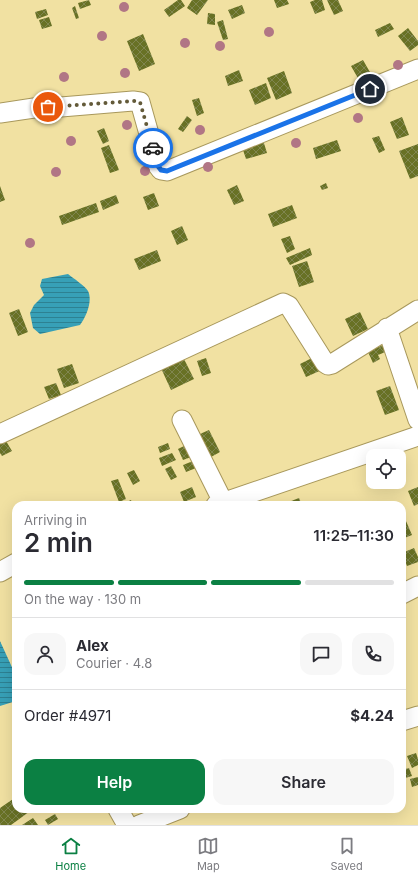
<!DOCTYPE html>
<html lang="en">
<head>
<meta charset="utf-8">
<style>
  :root { --surface:#fff; --page:#f7f7f7; --text:#2b2b33; --muted:#7c7c81; --line:#e1e1e2; --accent:#0b8043 }
  body { margin:0; font-family:Inter,sans-serif; background:var(--page); color:var(--text); height:100vh; display:flex; flex-direction:column; font-size:15px; white-space:nowrap }
  * { box-sizing:border-box; margin:0 }
  p { font-size:13px; color:var(--muted) }
  .icon { flex:none; width:22px; height:22px; fill:none; stroke:currentColor; stroke-width:2; stroke-linecap:round; stroke-linejoin:round }
  .map { position:relative; flex:1; overflow:hidden }
  .side { position:absolute; left:12px; top:501px; width:394px; height:312px; display:flex; flex-direction:column; background:var(--surface); border-radius:12px; box-shadow:0 4px 16px #0002 }
  .side>* { flex:none }
  .controls { position:absolute; left:366px; top:449px; display:grid; gap:8px }
  .controls a { display:grid; place-items:center; width:40px; height:40px; border-radius:8px; background:var(--surface); box-shadow:0 4px 16px #0002; font-size:20px }
  .pin { position:absolute; display:grid; place-items:center; width:34px; height:34px; color:#fff; margin:-17px; border:2px solid #fff; border-radius:50%; box-shadow:0 1px 4px #0007 }
  .courier { position:absolute; display:grid; place-items:center; width:40px; height:40px; margin:-20px; border:3px solid #1a73e8; border-radius:50%; background:#fff; color:#222; box-shadow:0 1px 5px #0007 }
  .overview em { font-style:normal; font-weight:600 }
  .overview div { display:flex; flex-direction:column-reverse }
  .overview { display:flex; align-items:center; justify-content:space-between; height:68px; padding:0 12px }
  h1 { font-size:26px; font-weight:600; line-height:30px }
  .bar { display:grid; grid-template-columns:repeat(4,1fr); gap:6px 4px; align-content:center; height:48px; padding:0 12px }
  .bar i { height:5px; border-radius:3px; background:var(--line) }
  .bar .active { background:var(--accent) }
  .bar p { grid-column:span 4 }
  .line { display:flex; align-items:center; gap:10px; padding:0 12px; border-top:1px solid var(--line) }
  .line div { flex:1 }
  .round { display:grid; place-items:center; flex:none; width:42px; height:42px; border-radius:12px; background:var(--page) }
  .cta { display:flex; gap:8px; margin-top:auto; padding:8px 12px }
  .cta a { flex:1; height:46px; border-radius:12px; background:var(--accent); color:#fff; font-size:16px; font-weight:600; line-height:46px; text-align:center }
  .cta a+a { background:var(--page); color:var(--text) }
  .dock { display:flex; justify-content:space-around; align-items:center; height:56px; border-top:1px solid var(--line); background:var(--surface); font-size:11px; color:var(--muted) }
  .dock a { display:grid; justify-items:center; gap:2px }
  .dock .active { color:var(--accent) }
  .map>svg:first-child { display:block }
  .water { fill:url(#water-rules) }
  .building { fill:url(#building-cross-hatch) }
  .lines { fill:none; stroke-linecap:round; stroke-linejoin:round }
  .minor-casing { stroke:#a8985c; stroke-width:21 }
  .minor { stroke:#fff; stroke-width:19 }
  .tree { fill:#b17685 }
  .done { stroke:#635a39; stroke-width:4; stroke-dasharray:0 7.2 }
  .route { stroke:#1a73e8; stroke-width:5 }
</style>
</head>
<body>
<div class="map">
<svg width="418" height="825" viewBox="0 0 418 825">
  <defs>
    <pattern id="water-rules" width="6" height="5" patternUnits="userSpaceOnUse"><rect width="6" height="5" fill="#37a0b7"/><path d="M0 2.5h6" fill="none" stroke="#2d8192"/></pattern>
    <pattern id="building-cross-hatch" width="8" height="8" patternUnits="userSpaceOnUse"><rect width="8" height="8" fill="#687125"/><path d="M0 0l8 8M0 8l8-8" fill="none" stroke="#80864f"/></pattern>
  </defs>
  <rect width="100%" height="100%" fill="#f1e1a2"/>
  <path class="water" d="M68 274C73 278 85 286 88 291 93 301 86 317 80 325L40 334 33 328 30 313 34 305 44 295 40 286 42 279Z
    M0 641 16 676V701L0 706Z"/>
  <path class="building" d="M89 0 91 5 80 9 78 3Z
    M178 0H181L185 6 169 17 164 10Z
    M192 0H208L197 15 187 8Z
    M274 0H287L289 4 277 8Z
    M315 0H322L325 10 315 14 310 2Z
    M327 0H338L343 11 334 15Z
    M242 5 245 13 232 19 228 10Z
    M75 6 79 18 76 19 72 8Z
    M46 9 48 15 37 19 35 12Z
    M208 13 215 14V25L207 24Z
    M49 17 52 26 42 29 39 20Z
    M223 20 228 39 223 40 217 22Z
    M390 23 394 29 378 37 375 30Z
    M408 28 418 41V45L410 51 398 36Z
    M143 34 155 64 139 71 127 41Z
    M363 60 375 81 363 87 351 66Z
    M239 70 243 81 228 86 225 76Z
    M284 71 292 93 276 100 267 78Z
    M266 83 271 98 255 105 249 90Z
    M199 98 204 113 197 116 192 100Z
    M187 116 192 120 183 132 178 129Z
    M402 117 409 135 397 139 390 122Z
    M104 128 109 141 103 144 97 131Z
    M379 136 385 150 379 153 372 138Z
    M263 140 267 153 246 159 242 147Z
    M337 140 341 151 316 159 313 148Z
    M418 144V176L410 179 399 151Z
    M109 145 119 170 110 173 101 148Z
    M326 183 328 188 322 190 320 186Z
    M237 185 244 201 234 205 227 190Z
    M0 186 5 200 0 202Z
    M154 193 159 206 148 210 143 197Z
    M116 195 119 203 103 210 100 201Z
    M96 203 99 212 62 225 59 216Z
    M292 205 297 218 273 227 268 214Z
    M182 226 188 240 177 245 171 231Z
    M290 236 295 249 287 253 281 239Z
    M310 248 312 255 290 265 286 258Z
    M157 250 161 261 139 270 134 259Z
    M307 261 314 282 299 287 292 266Z
    M19 309 28 332 18 336 9 313Z
    M360 312 368 329 353 336 345 319Z
    M385 344 388 351 378 355 380 359 373 363 368 352Z
    M182 355 194 379 171 390 160 366Z
    M318 355 324 369 306 377 300 364Z
    M206 358 211 373 202 376 197 361Z
    M72 364 79 383 64 388 57 369Z
    M56 383 61 395 49 399 44 387Z
    M390 386 399 410 385 415 376 391Z
    M209 430 220 452 211 457 200 434Z
    M6 441 12 451 2 456 0 453V444Z
    M168 443 170 449 160 453 158 447Z
    M186 445 191 457 183 460 178 449Z
    M172 453 176 460 162 466 159 458Z
    M193 461 196 468 186 472 183 465Z
    M171 466 177 477 171 480 165 469Z
    M134 470 140 481 133 485 127 473Z
    M118 479 126 499 119 502 111 481Z
    M192 487 196 497 184 502 180 492Z
    M418 487V504L414 506 408 491Z
    M299 498 302 505H287L286 503Z
    M131 500 133 505H120Z
    M406 521 412 535 402 539V523Z
    M414 548 418 557V562L407 566 402 553Z
    M402 650 405 657 402 659Z
    M416 753 418 759V765L412 768 407 756Z
    M409 768 412 776 402 779V770Z
    M418 777V785L412 787 410 779Z
    M16 797V809H33L11 825H0V808Z
    M55 814 58 819 48 825 45 820Z
    M33 818 38 825H22Z"/>
  <g class="lines">
    <g class="minor-casing">
      <path id="minor" d="M0 113 34 108 61 107 133 101 140 102 158 166 161 170 167 171 418 69
        M387 328 418 420
        M182 420 223 502
        M0 434 283 303 289 306 325 363 328 365 332 364 418 310
        M216 505 418 436
        M0 572 16 563
        M402 594 418 586
        M402 721 418 716
        M118 809 127 825
        M139 825 180 809"/>
    </g>
    <use href="#minor" class="minor"/>
  </g>
  <g class="tree">
    <circle cx="124" cy="7" r="5"/>
    <circle cx="269" cy="32" r="5"/>
    <circle cx="102" cy="36" r="5"/>
    <circle cx="185" cy="43" r="5"/>
    <circle cx="220" cy="46" r="5"/>
    <circle cx="398" cy="65" r="5"/>
    <circle cx="125" cy="73" r="5"/>
    <circle cx="64" cy="77" r="5"/>
    <circle cx="358" cy="118" r="5"/>
    <circle cx="127" cy="125" r="5"/>
    <circle cx="200" cy="130" r="5"/>
    <circle cx="71" cy="141" r="5"/>
    <circle cx="296" cy="143" r="5"/>
    <circle cx="208" cy="167" r="5"/>
    <circle cx="145" cy="171" r="5"/>
    <circle cx="56" cy="172" r="5"/>
    <circle cx="30" cy="243" r="5"/>
  </g>
  <g class="lines">
    <path class="done" d="M48 107 134 101 140 102 153 148"/>
    <path class="route" d="M153 148 158 166 161 170 167 171 370 89"/>
  </g>
</svg>
<div class="controls">
<a><svg class="icon" aria-label="locate" viewBox="0 0 24 24"><circle cx="12" cy="12" r="6"/><path d="M12 2v4M12 18v4M2 12h4M18 12h4"/></svg></a>
</div>
<div class="pin" style="left:48px;top:107px;background:#ea580c"><svg class="icon" aria-label="bag" viewBox="0 0 24 24"><path d="M5 8h14l-1 12H6zM9 8a3 3 0 0 1 6 0"/></svg></div>
<div class="pin" style="left:370px;top:89px;background:#1f2937"><svg class="icon" aria-label="home" viewBox="0 0 24 24"><path d="M3 11l9-7 9 7M6 9v11h12V9"/></svg></div>
<div class="courier" style="left:153px;top:148px"><svg class="icon" aria-label="car" viewBox="0 0 24 24"><path d="M5 17H2v-5l4-1 3-4h7l3 4 3 1v5h-3M9 17h6M6 11h13"/><circle cx="7" cy="17" r="2"/><circle cx="17" cy="17" r="2"/></svg></div>
<section class="side">
<div class="overview"><div><h1>2 min</h1><p>Arriving in</p></div><em>11:25–11:30</em></div>
<div class="bar"><i class="active"></i><i class="active"></i><i class="active"></i><i></i><p>On the way · 130 m</p></div>
<div class="line" style="height:72px"><a class="round"><svg class="icon" aria-label="person" viewBox="0 0 24 24"><circle cx="12" cy="8" r="4"/><path d="M4 21q1-7 8-7t8 7"/></svg></a><div><b>Alex</b><p>Courier · 4.8</p></div><a class="round"><svg class="icon" aria-label="chat" viewBox="0 0 24 24"><path d="M4 5h16v11H9l-5 4z"/></svg></a><a class="round"><svg class="icon" aria-label="phone" viewBox="0 0 24 24"><path d="M5 4h4l2 5-3 2q2 4 5 5l2-3 5 2v4C11 20 4 13 5 4z"/></svg></a></div>
<div class="line" style="height:52px"><div>Order #4971</div><b>$4.24</b></div>
<div class="cta"><a>Help</a><a>Share</a></div>
</section>
</div>
<nav class="dock">
<a class="active"><svg class="icon" aria-label="home" viewBox="0 0 24 24"><path d="M3 11l9-7 9 7M6 9v11h12V9"/></svg>Home</a>
<a><svg class="icon" aria-label="map" viewBox="0 0 24 24"><path d="M3 6l6-2 6 2 6-2v14l-6 2-6-2-6 2zM9 4v14M15 6v14"/></svg>Map</a>
<a><svg class="icon" aria-label="saved" viewBox="0 0 24 24"><path d="M7 4h10v16l-5-4-5 4z"/></svg>Saved</a>
</nav>
</body>
</html>
